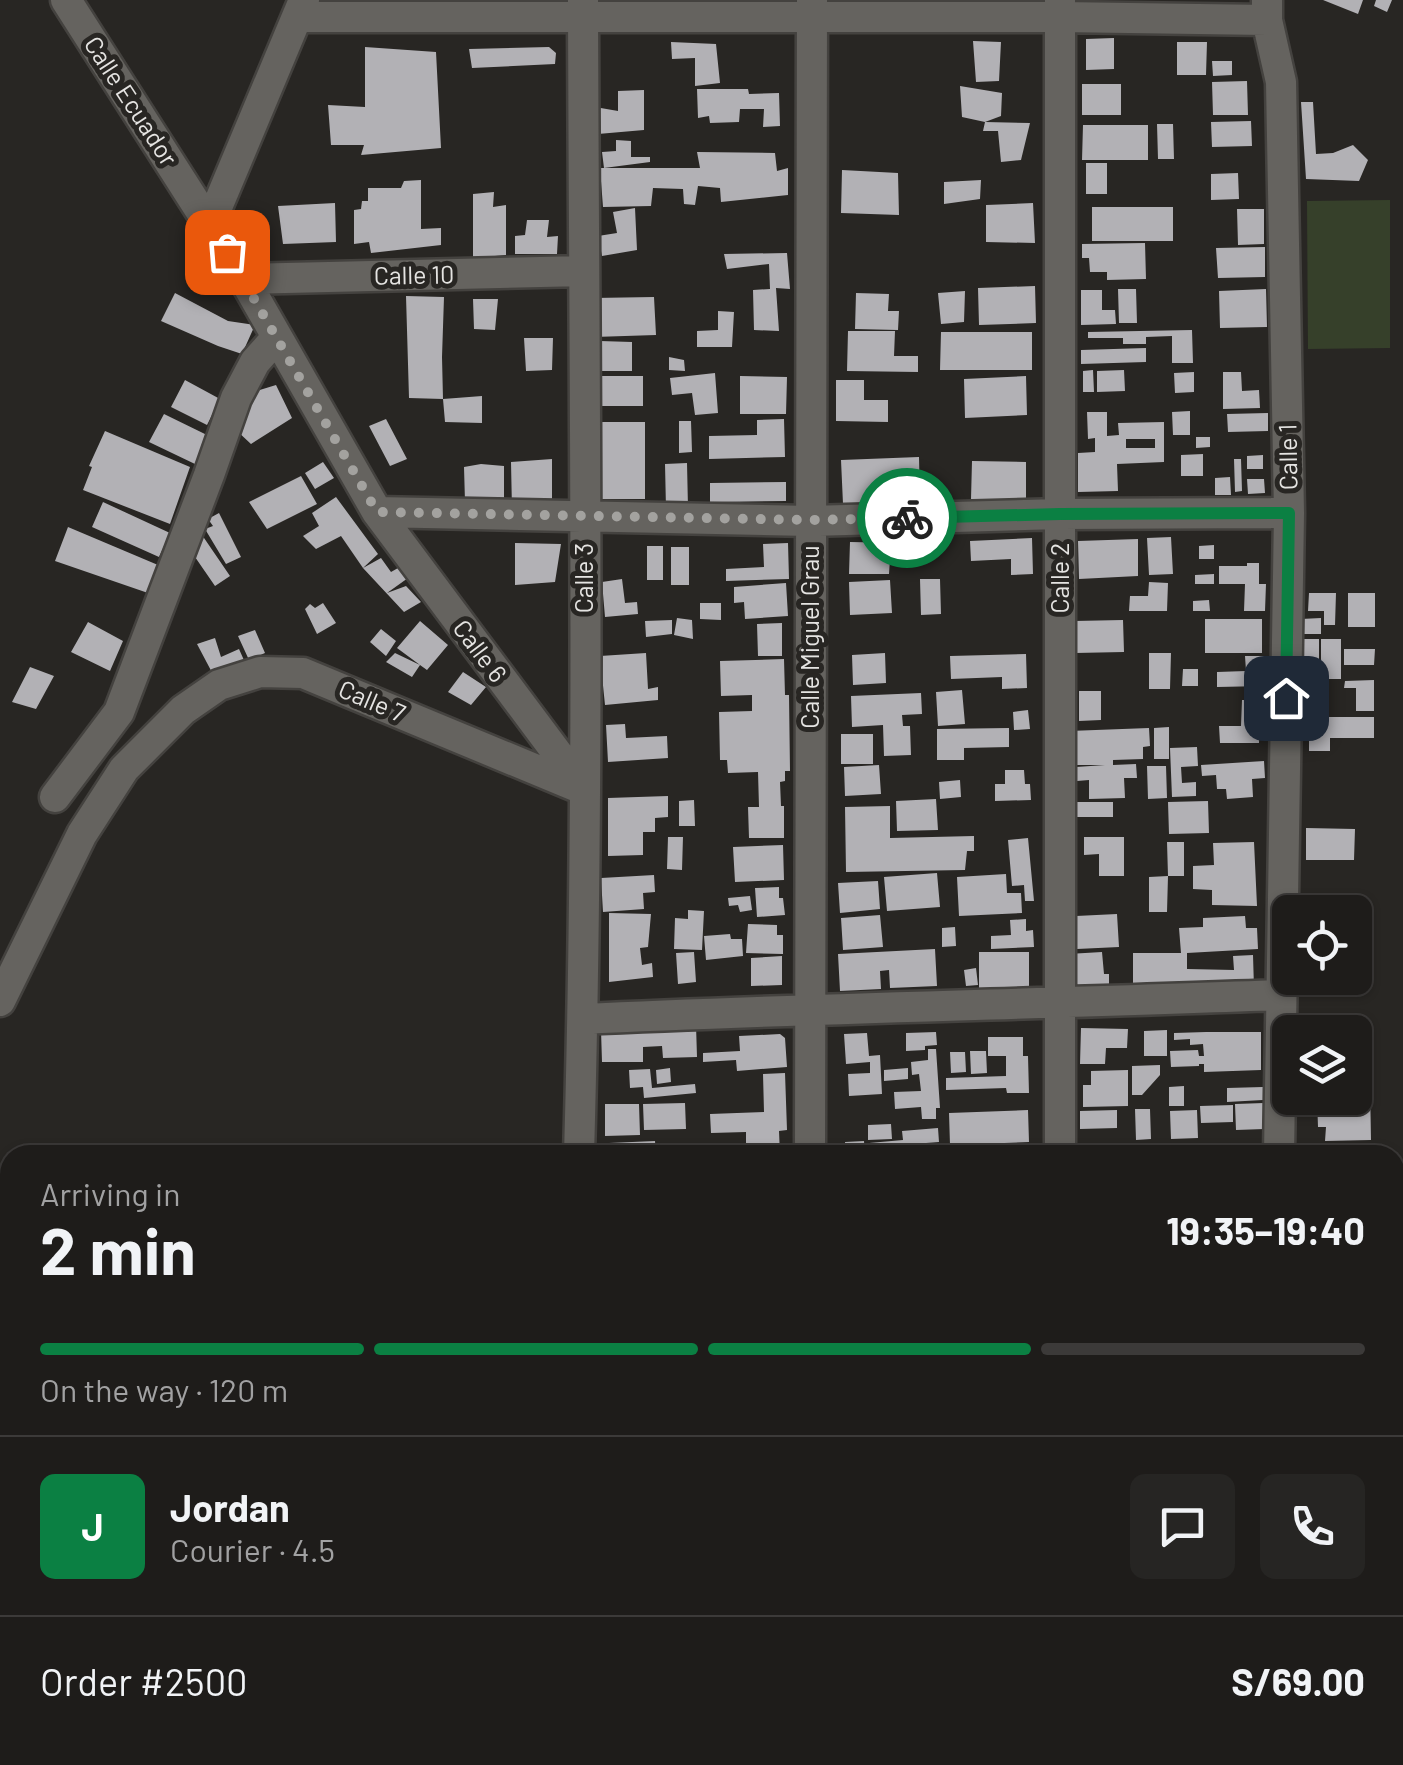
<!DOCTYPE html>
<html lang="en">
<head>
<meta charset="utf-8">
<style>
  :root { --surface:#1e1c1a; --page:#262523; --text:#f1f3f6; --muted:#a1a1a2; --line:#3c3a39; --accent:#0b8043 }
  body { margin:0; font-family:Barlow,sans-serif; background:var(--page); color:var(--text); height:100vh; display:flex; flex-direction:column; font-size:38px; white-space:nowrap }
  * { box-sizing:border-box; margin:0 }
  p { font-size:32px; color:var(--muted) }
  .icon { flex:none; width:55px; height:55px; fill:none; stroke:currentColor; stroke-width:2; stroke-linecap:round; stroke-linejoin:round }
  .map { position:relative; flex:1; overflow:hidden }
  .sheet { position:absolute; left:0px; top:1145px; width:1405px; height:620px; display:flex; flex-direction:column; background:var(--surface); border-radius:30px 30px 0 0; box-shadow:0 2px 8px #0004,0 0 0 2px var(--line) }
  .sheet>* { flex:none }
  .controls { position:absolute; left:1272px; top:895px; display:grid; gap:20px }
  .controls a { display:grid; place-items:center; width:100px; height:100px; border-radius:15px; background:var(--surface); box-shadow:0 2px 8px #0004,0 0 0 2px var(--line); font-size:50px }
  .pin { position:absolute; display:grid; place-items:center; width:85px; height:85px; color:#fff; margin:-42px; border-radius:20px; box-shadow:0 5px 15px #0006 }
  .courier { position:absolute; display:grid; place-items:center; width:100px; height:100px; margin:-50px; border:8px solid #0b8043; border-radius:50%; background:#fff; color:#222; box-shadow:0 2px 12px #0007 }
  .overview em { font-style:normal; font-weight:700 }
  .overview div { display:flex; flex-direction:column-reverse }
  .overview { display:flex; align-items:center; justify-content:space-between; height:170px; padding:0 40px }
  h1 { font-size:65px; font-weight:700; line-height:75px }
  .bar { display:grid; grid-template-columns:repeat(4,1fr); gap:15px 10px; align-content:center; height:120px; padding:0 40px }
  .bar i { height:12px; border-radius:8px; background:var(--line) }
  .bar .selected { background:var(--accent) }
  .bar p { grid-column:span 4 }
  .line { display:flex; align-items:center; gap:25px; padding:0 40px; border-top:2px solid var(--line) }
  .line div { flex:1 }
  .round { display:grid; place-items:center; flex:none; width:105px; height:105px; border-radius:15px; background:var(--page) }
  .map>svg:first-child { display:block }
  .green { fill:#36402a }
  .building { fill:#b2b1b5; fill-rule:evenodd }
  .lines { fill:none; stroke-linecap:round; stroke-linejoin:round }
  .minor-casing { stroke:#44423f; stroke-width:35 }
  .path { stroke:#7b7a77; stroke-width:5; stroke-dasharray:10 5; stroke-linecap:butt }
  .minor { stroke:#65635f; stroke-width:30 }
  .done { stroke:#a3a29f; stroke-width:10; stroke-dasharray:0 18 }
  .route { stroke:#0b8043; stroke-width:12 }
  .labels { text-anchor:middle; stroke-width:10; stroke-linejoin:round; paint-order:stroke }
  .street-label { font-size:25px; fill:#e5e4e2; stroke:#282623 }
</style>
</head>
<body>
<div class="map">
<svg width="1403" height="1765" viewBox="0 0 1403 1765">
  <rect width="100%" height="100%" fill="#282623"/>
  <path class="green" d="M1390 200V348L1308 349 1307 201Z"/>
  <path class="building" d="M596 0H689V5L596 4Z
    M1323 0H1363L1358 14Z
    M1376 0H1392L1387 12 1374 6Z
    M1114 38V69L1086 70V39Z
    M973 41 1001 42 999 81 976 82Z
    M671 42 716 44 720 83 695 86V58L672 59Z
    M1177 42H1207L1206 75H1177Z
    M365 47 436 52 441 148 361 155 364 145H331L328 105 365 107Z
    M549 47 556 53 555 64 472 68 469 49Z
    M1212 61H1232V75L1213 76Z
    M1247 81 1248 115H1213L1212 82Z
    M1082 84H1121V115H1082Z
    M960 86 1002 93 1001 116 985 122 962 117Z
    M697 89H748L749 94 779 93 780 126 763 127 764 109H740L739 122 710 123 709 116 698 118Z
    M644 90V130L598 134 595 107 618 111V91Z
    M1301 102H1313L1316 154 1333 153 1353 145 1368 160 1359 181 1306 179Z
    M1251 121 1252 146 1212 147 1211 122Z
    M985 122 1030 123 1021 160 1001 162 998 131H983Z
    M1157 124H1173L1174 159H1158Z
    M1083 125H1148V160H1082Z
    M616 140 631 141V157H650V162L604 168H700L697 152 775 153 777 171 788 168V195L721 202 720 188 698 186 695 205 684 204 683 189 653 188 651 206 603 207 600 168H604L602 152 616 151Z
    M1086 163H1107V194H1086Z
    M842 170 898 173 899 215 841 213Z
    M1238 173 1239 199 1211 200V174Z
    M421 180V229L441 228V245L371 253 369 242 354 244V210L361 209 362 201H368V188H401L404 181Z
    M981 180 980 199 944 204V182Z
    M494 192 493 207 506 205V255L473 258V194Z
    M335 203 336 242 283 244 278 206Z
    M1033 203 1035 243 986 242V205Z
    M1092 207H1173V241H1092Z
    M635 208 637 250 602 256 598 236 617 233 613 212Z
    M1237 209H1264V244L1238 245Z
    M527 220H549L547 237 558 236 557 254H515V236L525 235Z
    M1145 243 1146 279 1107 280V272H1090L1089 258H1082V244Z
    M1265 247V277L1218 278 1216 248Z
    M787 253 790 289 776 288 779 331 754 330 753 290 770 289 769 264 727 269 724 254Z
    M1035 286 1036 323 979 325 978 288Z
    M1118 289H1136L1137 323H1119Z
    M1266 289 1267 327 1220 328 1219 291Z
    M1081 290H1102V310H1115L1116 324 1081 325Z
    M965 291 964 322 941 324 938 293Z
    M175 293 228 321 255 325 242 354 218 346 161 321Z
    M856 293 889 294 888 311H899L898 330 855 329Z
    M406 296 444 297 442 357 443 399 409 398Z
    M654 297 656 335 594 337 593 298Z
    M473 299H498L495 330 474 329Z
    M718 311 734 312 732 347H697V331L718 330Z
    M1192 330 1193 363H1172V336L1146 337V344H1123V338H1088V332Z
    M848 331H895L894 356H918V372L847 371Z
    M941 332H1032V370H940Z
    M524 338H553L552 370 526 371Z
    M600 341 632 342V371H600Z
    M1146 348V362L1081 364V350Z
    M669 357 684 360 685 371 669 370Z
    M1093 370 1094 392H1083V371Z
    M1124 370 1125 391 1097 392V371Z
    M1194 372V392L1175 393 1174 373Z
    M1223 372H1241L1242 391 1259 390 1260 408 1223 409Z
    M715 373 718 413 695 415 692 393 672 395 670 378Z
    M600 376H643V406H601Z
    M740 376 787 377 786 414H740Z
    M1026 376 1027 415 965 418 964 379Z
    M185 380 220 399 207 425 171 407Z
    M836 380H864V400H888V422L836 421Z
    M276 385 292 418 251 444 236 430 247 394Z
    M482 396V423L445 422 443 399Z
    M1190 411V435H1173L1172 412Z
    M1087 412H1107V436L1119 435 1118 423 1164 422V462L1117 464 1118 491 1078 492V453L1095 452V438L1088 439ZM1126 439H1155V448H1126Z
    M1268 413V431L1228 432 1227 414Z
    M164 414 209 436 195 464 149 442Z
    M386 419 407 459 390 466 369 426Z
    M784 419 785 457 709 459V436L757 435V420Z
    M679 421H691L692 452 679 453Z
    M594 422H645V499H594Z
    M105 431 190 467 170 524 83 490 92 467 89 466Z
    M1196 437H1210V447L1196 448Z
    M1203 454V476H1181V455Z
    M1263 455V469H1247V456Z
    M919 457 920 501 843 504 841 460Z
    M552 459V502L512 510 511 462Z
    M1234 459H1241L1242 491 1235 492Z
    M972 461 1026 462V500L971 499Z
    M323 462 334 478 315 489 305 473Z
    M687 463 688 508 666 509 665 464Z
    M481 464 504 466V499L465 502 464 467Z
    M301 476 317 504 267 529 249 502Z
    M1230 477 1231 495H1215V478Z
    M1247 479H1264L1265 493 1248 494Z
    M786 482V501L710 502V483Z
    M336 497 378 554 363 568 381 558 391 572 398 568 408 578 387 593 406 586 421 602 404 612 363 568 341 536 316 549 303 536 319 526 312 513Z
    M103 502 170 533 159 557 92 527Z
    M219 513 241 557 226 564 205 529 213 526 208 519Z
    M68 527 158 565 148 593 55 561Z
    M202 535 230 576 215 586 195 557Z
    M1171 537 1173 574 1149 575 1147 538Z
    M1032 538 1033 574 1011 575V559L971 561 970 541Z
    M1138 539V576L1079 579 1078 541Z
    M850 542 905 543V559H890L889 574H849Z
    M515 543 561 544 555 582 515 585Z
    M788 543 789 579 726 581V569L764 567 763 544Z
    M1214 545V559H1199V546Z
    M647 546H663V580H647Z
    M671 547H689V585H671Z
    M1247 563H1259V584H1266L1265 611H1244L1245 584H1219V566H1247Z
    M1214 574V584H1195V575Z
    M622 579 625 603 637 602 638 614 605 617 602 582Z
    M920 579H940L941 614 921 615Z
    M890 580 892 613 850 615 849 582Z
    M1149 582 1168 583 1167 611H1129L1130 596H1148Z
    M786 583 788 616 745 619 744 602 734 603V587Z
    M1309 593H1336L1335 625H1324V611H1308Z
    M1348 593H1375V627H1348Z
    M1209 600 1210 611H1193V601Z
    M323 603 336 623 317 634 305 609 310 604 315 608Z
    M700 603H721V620L700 619Z
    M677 618 692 620 693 639 674 635Z
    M1321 618V634H1301V619Z
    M1205 619H1262V653H1205Z
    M672 620V634L646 637 645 621Z
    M1123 620 1124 652 1075 653 1074 621Z
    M420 621 448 645 427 670 420 665 412 677 386 662 395 653 420 665 397 648Z
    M88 622 123 641 110 671 71 652Z
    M782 623V656H758L757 624Z
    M381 629 396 641 386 656 370 642Z
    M255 630 265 653 249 660 238 636Z
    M215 638 221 657 239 649 247 667 216 680 197 644Z
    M1298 639H1319V679H1298Z
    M1321 639H1341V679H1321Z
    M1344 649H1375L1374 665H1344Z
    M646 653 648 689 658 687V700L605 705 600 656Z
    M885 653 886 683 853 685 852 655Z
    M1149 653H1171L1170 689H1149Z
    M1026 654 1027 688 1002 689V677L951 679 950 656Z
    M1245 656H1265V686L1217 687V672L1246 671Z
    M784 659 785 695H789L790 771H785V781L780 782 781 806H784V838H749L748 807H759L758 772 728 773 727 760H720L719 712 752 711V695L721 696 720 661Z
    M30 667 54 676 36 709 12 702Z
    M1183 669H1198V686H1182Z
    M463 672 486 687 471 705 448 692Z
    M1374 680V711H1356V688H1344L1345 681Z
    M962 690 965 724 938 726 936 692Z
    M1079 691H1101V720L1079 721Z
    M921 693 922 714 902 715 903 726H910L911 755 884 756 883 725 852 727 851 696Z
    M1242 700H1260L1259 743H1220L1219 726H1241Z
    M1028 710 1030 729 1014 730 1013 712Z
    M1309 717H1374V738H1330V751H1309Z
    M625 724 626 738 667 736 668 758 608 762 606 725Z
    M1169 727V759H1154V728Z
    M1009 728V747L964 748V760H937V729Z
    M1149 728 1150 746 1143 747V759L1113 760V765L1136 764 1137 778H1124L1125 798 1089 799V780L1077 781 1076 767 1105 765H1068L1069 731Z
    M841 734H873V764H841Z
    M1197 747 1198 766 1181 767 1182 783 1196 782V796L1172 797 1170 748Z
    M1264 761 1265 778 1252 779 1253 797 1227 799 1226 789H1217L1216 775 1202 776 1201 765Z
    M879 765 881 794 845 796 844 767Z
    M1147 766H1166L1167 798 1148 799Z
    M1005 770H1024L1025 784H1030L1031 800 995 801V784H1005Z
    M960 780 961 797 940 799 939 782Z
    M668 796V817L655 818V832H643V855L608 856V798Z
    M936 799 938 830 897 831 896 801Z
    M694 800 695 826H679V801Z
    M1208 801 1209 833 1169 834 1168 802Z
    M1073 802H1113V817H1073Z
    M890 806V838L974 836V851H967L965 870 846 872 845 807Z
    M1306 828 1355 829 1354 860H1306Z
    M668 837H683L682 870 667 869Z
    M1084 837H1124V876H1099V854L1084 855Z
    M1028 838 1034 901H1025L1024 885 1012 886 1008 840Z
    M1167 842H1184V876H1168Z
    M1254 842 1257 906 1212 905V890L1193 889V866L1214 865 1213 843Z
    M783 845 784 880 735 882 733 847Z
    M937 873 940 907 887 911 884 877Z
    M1006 874 1007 893H1021L1022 913 959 916 957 877Z
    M654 875 655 892 643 893 644 909 603 912 601 878Z
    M1168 876 1167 912H1149V877Z
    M878 881 880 909 840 913 838 883Z
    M779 887V898H783L785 915 757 917 755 888Z
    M750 896 752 910 740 912 738 905 729 906 728 898Z
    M688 910 704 911 702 950 674 949 675 918 688 919Z
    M609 913 651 914 648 947 640 948 642 965 652 963 653 977 609 982Z
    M1117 914 1119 947 1077 949 1076 916Z
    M880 915 883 947 843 950 841 918Z
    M1245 916 1246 928H1257L1258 949 1187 953V969L1234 970 1233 956 1253 955 1254 988 1133 987V953H1181L1179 928 1203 927V918Z
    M1026 919V931L1033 930 1034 947 991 949V936L1011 935 1010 920Z
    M748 924 777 925V935H783V954L746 953Z
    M955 927 956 946 942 947V928Z
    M730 934 731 939H742L743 956 706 960 704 936Z
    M935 949 937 986 890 988 889 970 880 971 881 989 840 991 838 954Z
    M694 952 696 982 678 984 676 953Z
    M979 952H1029V988H979Z
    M1102 952 1104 974H1109V987L1070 989 1068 954Z
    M782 956V985L751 986V958Z
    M976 968 978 985 966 986 964 970Z
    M696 1025 697 1057 663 1058 662 1046 643 1047V1062H602L601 1030Z
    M1081 1028 1128 1029 1127 1048H1106L1105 1064H1080Z
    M1167 1030V1056H1144V1031Z
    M936 1032 937 1045 925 1046V1050L906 1051V1033Z
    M1206 1032H1261V1070L1204 1072V1064H1199V1066L1171 1067 1170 1051 1198 1050 1199 1056H1204L1203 1044 1190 1045V1039L1174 1040V1033Z
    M867 1033 869 1056 880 1055 882 1094 849 1096 848 1074 870 1073V1062L846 1064 844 1034Z
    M780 1034 785 1038 787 1067 737 1071 736 1060 703 1062V1053L740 1051 739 1036Z
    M988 1037H1023V1056H1028L1029 1093H1007L1006 1088 946 1090V1078L1006 1076V1056H988Z
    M928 1049H936L940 1108H936V1119H922L921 1107 895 1109 894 1092 921 1091 919 1074 912 1075 911 1062 928 1060Z
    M970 1051H986L987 1073 971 1074Z
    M950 1052H965L966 1072 951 1073Z
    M1160 1065V1075L1142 1095H1132V1066Z
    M670 1068 671 1082 657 1084 656 1070Z
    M908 1068V1079L884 1081V1070Z
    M650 1069 652 1088 695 1084 696 1093 644 1098 643 1087 630 1088 629 1070Z
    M1128 1070V1106L1083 1107V1085H1091V1071Z
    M785 1073 787 1130 779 1131 780 1155H715L714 1148 746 1147V1132L711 1133 710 1114 764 1112 763 1074Z
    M1370 1084 1371 1140 1325 1141 1326 1127H1318L1317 1098H1355V1085Z
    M1184 1086V1106H1169V1087Z
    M1263 1087V1100L1227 1102V1088Z
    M685 1103 686 1129 644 1130 643 1104Z
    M1264 1103V1129L1236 1130 1235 1104Z
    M605 1104H639L640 1135 605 1136Z
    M1233 1105V1122L1201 1123 1200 1106Z
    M1135 1109H1150L1151 1139 1136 1140Z
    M1028 1110 1029 1142 950 1145 949 1113Z
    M1117 1110V1128L1080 1129V1111Z
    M1197 1110 1198 1138 1171 1139 1170 1111Z
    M891 1124 892 1139 868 1140V1125Z
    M938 1128 939 1142 926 1143V1155H915L914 1144 912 1143V1155H869V1143L903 1140 902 1131Z
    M655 1141 656 1155H610L609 1143Z
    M864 1141 865 1155H846L845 1142Z
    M1169 1144V1155H1152V1145Z
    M1129 1146H1145V1155H1129Z
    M1114 1148V1155H1070L1069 1150Z
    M1256 1150V1155H1208V1152Z
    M0 1305 10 1307 6 1329 0 1328Z
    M0 1519 10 1525V1561L0 1554Z
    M629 1755H670L671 1763H629Z
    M739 1755H755L766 1760 764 1765H735Z
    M775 1755H806L804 1764 774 1759Z
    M811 1755 826 1756 823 1765H808Z
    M938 1755H953L949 1765H934Z
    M957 1755H988L994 1757 991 1765H958L954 1764Z"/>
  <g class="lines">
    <g class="minor-casing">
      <path id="minor" d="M66 0 244 279 377 512 584 789
        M1060 0V1155
        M1267 0V20L1281 82 1289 513 1279 1155
        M297 17H1060L1267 20
        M210 224 304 0
        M244 279 584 271
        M377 512 810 521 1060 514 1289 513
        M55 797 119 712 209 475 236 398 255 362 277 337
        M0 1001 82 834 124 769 183 710 219 685 260 672 303 673 580 788
        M583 1019C816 1008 1048 1004 1281 995
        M579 1155C590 770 584 385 583 0
        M810 1155 812 0
        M0 1449 10 1454
        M293 1755 295 1765
        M563 1755 566 1765
        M94 1765 116 1755
        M706 1765 710 1755
        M1142 1765 1146 1755"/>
    </g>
    <path class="path" d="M1036 1755 1059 1765"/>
    <use href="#minor" class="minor"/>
  </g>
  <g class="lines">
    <path class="done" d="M227 252 377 512 810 520 907 518"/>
    <path class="route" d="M907 518 1060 514 1289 513 1286 698"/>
  </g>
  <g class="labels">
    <g class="street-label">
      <text transform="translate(131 101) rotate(57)" y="9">Calle Ecuador</text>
      <text transform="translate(414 275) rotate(-1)" y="9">Calle 10</text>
      <text transform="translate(1288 457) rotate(-91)" y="9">Calle 1</text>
      <text transform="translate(584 578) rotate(-90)" y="9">Calle 3</text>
      <text transform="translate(1060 578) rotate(-90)" y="9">Calle 2</text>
      <text transform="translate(810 637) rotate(-90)" y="9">Calle Miguel Grau</text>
      <text transform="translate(480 651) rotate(53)" y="9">Calle 6</text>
      <text transform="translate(372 701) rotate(23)" y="9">Calle 7</text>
    </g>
  </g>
</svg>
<div class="controls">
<a><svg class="icon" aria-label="locate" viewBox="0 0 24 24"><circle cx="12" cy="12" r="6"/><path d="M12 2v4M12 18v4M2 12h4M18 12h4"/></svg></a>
<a><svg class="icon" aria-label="layers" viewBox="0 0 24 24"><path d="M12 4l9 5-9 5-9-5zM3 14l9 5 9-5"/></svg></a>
</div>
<div class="pin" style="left:227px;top:252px;background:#ea580c"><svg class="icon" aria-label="bag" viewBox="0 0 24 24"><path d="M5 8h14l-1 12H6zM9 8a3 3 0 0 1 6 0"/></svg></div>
<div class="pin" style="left:1286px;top:698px;background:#1f2937"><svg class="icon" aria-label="home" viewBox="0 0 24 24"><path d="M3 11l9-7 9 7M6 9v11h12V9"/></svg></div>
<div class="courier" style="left:907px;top:518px"><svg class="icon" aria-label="bike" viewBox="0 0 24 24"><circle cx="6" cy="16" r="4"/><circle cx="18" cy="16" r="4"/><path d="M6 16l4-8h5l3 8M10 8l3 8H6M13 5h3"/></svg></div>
<section class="sheet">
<div class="overview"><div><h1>2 min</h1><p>Arriving in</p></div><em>19:35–19:40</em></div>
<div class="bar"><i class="selected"></i><i class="selected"></i><i class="selected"></i><i></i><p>On the way · 120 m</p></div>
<div class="line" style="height:180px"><b class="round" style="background:var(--accent);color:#fff">J</b><div><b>Jordan</b><p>Courier · 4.5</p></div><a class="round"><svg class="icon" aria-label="chat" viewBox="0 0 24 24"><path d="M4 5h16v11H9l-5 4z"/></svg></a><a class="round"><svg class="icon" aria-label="phone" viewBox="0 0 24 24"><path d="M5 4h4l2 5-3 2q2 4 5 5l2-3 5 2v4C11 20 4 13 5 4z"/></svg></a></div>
<div class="line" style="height:130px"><div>Order #2500</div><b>S/69.00</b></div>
</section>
</div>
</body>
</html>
